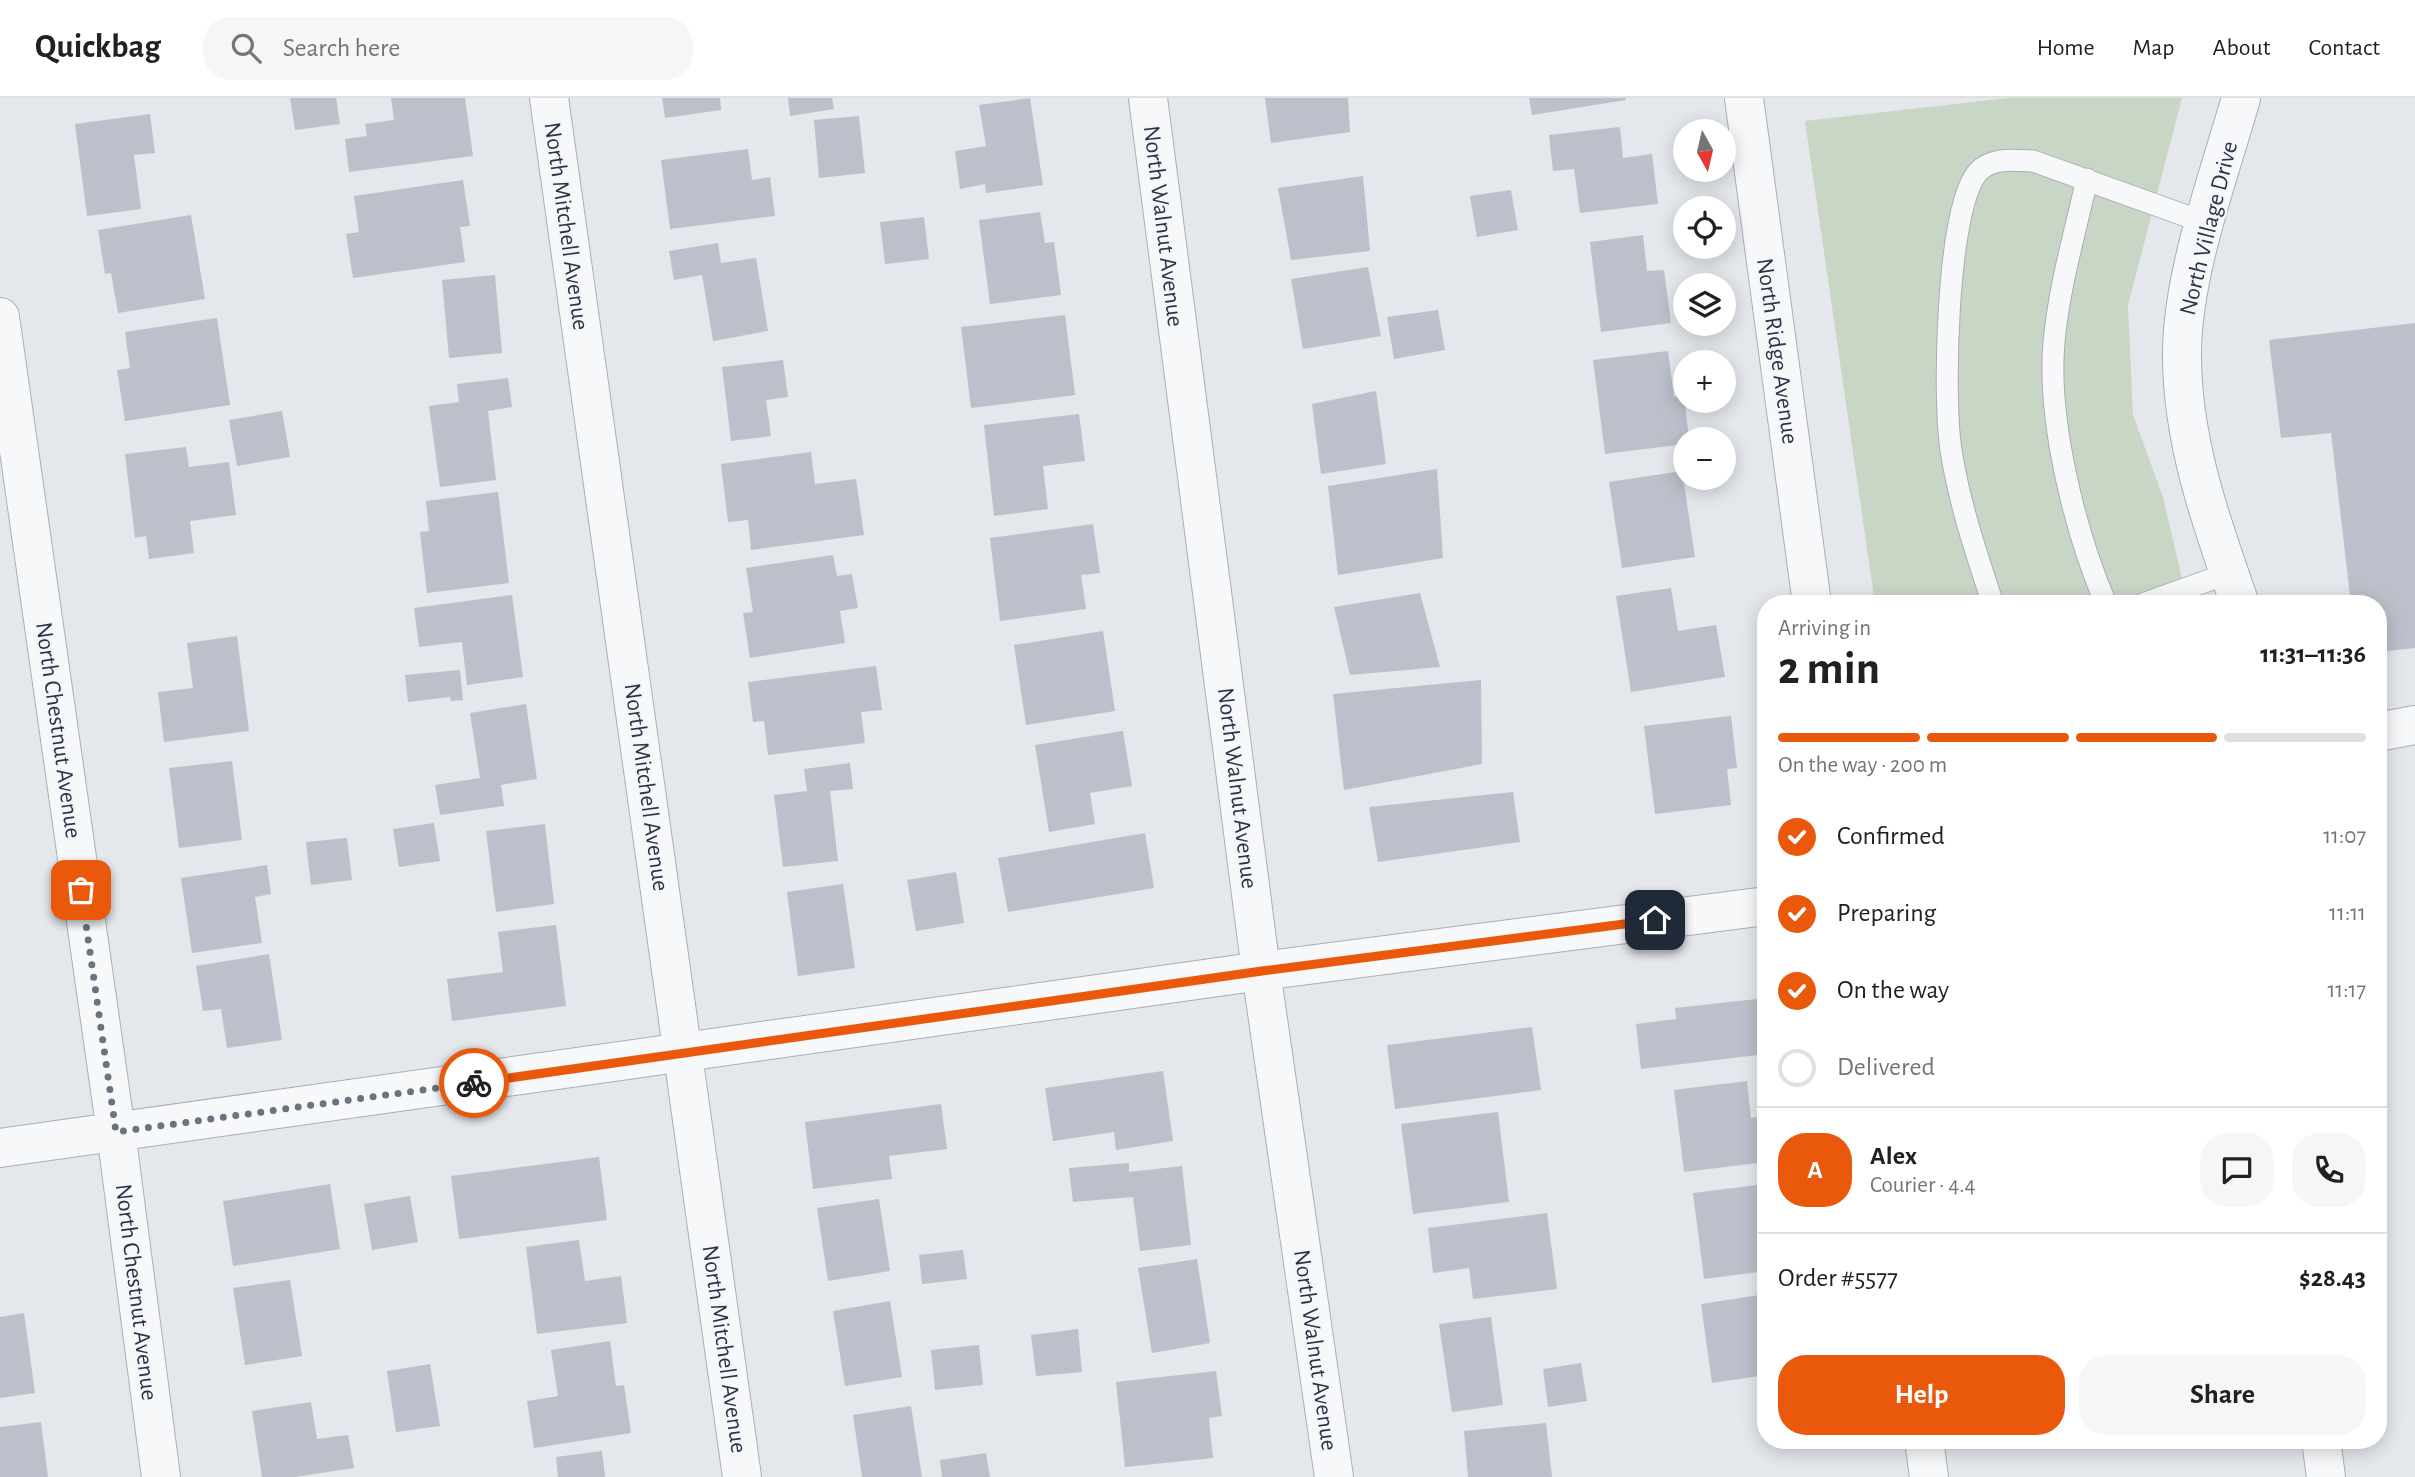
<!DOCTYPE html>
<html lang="en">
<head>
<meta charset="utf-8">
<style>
  :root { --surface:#fff; --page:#f6f6f6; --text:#202124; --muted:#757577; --line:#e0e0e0; --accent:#ea580c }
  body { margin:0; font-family:"Alegreya Sans",sans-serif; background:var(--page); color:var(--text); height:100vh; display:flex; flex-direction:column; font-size:26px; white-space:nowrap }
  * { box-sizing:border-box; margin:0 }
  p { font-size:23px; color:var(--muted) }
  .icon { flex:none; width:38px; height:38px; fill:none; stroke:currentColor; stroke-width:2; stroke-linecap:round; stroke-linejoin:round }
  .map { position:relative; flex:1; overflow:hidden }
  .sheet { position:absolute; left:1757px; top:497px; width:630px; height:854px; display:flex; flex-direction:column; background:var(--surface); border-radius:28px; box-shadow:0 4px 18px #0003 }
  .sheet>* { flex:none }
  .needle { width:46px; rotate:172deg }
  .buttons { position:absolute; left:1673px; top:21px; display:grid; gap:14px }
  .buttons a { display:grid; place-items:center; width:63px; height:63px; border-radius:50%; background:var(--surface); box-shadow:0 4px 18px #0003; font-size:35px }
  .pin { position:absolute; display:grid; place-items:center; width:60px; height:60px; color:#fff; margin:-30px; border-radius:14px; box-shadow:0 4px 10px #0006 }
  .courier { position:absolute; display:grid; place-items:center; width:70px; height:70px; margin:-35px; border:5px solid #ea580c; border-radius:50%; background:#fff; color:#222; box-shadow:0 2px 9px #0007 }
  .head em { font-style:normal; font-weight:600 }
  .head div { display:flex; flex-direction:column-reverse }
  .head { display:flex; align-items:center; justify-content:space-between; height:119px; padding:0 21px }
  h1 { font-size:46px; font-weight:600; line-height:52px }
  .bar { display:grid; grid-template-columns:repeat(4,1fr); gap:10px 7px; align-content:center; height:84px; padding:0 21px }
  .bar i { height:9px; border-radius:5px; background:var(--line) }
  .bar .on { background:var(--accent) }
  .bar p { grid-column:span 4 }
  .line { display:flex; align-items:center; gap:18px; padding:0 21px; border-top:2px solid var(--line) }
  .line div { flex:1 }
  .round { display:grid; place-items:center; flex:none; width:74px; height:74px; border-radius:28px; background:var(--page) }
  ol { padding:0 21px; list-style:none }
  li { display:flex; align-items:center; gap:21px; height:77px }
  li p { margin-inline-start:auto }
  li .icon { padding:7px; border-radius:50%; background:var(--accent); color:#fff; stroke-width:4 }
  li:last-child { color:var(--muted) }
  li i { width:38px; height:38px; border:4px solid var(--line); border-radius:50% }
  .primary-button { display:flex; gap:14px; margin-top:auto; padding:14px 21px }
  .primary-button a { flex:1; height:80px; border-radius:28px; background:var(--accent); color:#fff; font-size:28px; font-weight:600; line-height:80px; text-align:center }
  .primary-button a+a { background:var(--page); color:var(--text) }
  header { display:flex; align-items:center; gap:42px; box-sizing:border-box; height:98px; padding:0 35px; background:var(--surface); border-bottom:2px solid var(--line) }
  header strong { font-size:33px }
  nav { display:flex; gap:38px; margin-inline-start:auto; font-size:24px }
  .search { width:490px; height:63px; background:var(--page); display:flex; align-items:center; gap:18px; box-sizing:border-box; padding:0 24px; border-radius:28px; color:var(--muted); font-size:26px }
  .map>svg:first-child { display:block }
  .green { fill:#c9d6c5 }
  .building { fill:#bbc0ca }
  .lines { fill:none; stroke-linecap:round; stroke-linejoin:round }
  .service-casing { stroke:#a9aeb7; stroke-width:23 }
  .minor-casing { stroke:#a9aeb7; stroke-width:40 }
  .service { stroke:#f7f8fa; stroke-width:21 }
  .minor { stroke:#f7f8fa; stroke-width:38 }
  .done { stroke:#6c737f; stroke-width:7; stroke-dasharray:0 12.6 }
  .route { stroke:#ea580c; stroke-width:9 }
  .labels { text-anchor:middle; stroke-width:5; stroke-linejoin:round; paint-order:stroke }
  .street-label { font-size:24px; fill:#2b3445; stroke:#f4f6f9 }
</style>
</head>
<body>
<header>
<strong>Quickbag</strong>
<div class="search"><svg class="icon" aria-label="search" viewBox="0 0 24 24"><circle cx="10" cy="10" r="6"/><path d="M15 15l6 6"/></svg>Search here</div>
<nav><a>Home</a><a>Map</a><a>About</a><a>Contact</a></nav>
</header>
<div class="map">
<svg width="2415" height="1379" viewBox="0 0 2415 1379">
  <rect width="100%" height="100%" fill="#e4e7ec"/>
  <path class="green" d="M2008 0H2182L2128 207 2133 317 2163 399 2188 506H1875L1805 23Z"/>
  <path class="building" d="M290 0H336L340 26 295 32Z
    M391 0H465L473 58 349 74 345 41 367 38 365 26 394 22Z
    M662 0H720L721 12 665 20Z
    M788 0H832L834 11 790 18Z
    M1030 0 1043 87 986 95 985 86 960 91 955 53 986 48 979 7Z
    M1265 0H1348L1350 34 1271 45Z
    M1529 0H1625L1626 2 1532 17Z
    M150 16 155 55 134 57 141 111 87 118 75 26Z
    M859 18 865 75 819 80 814 22Z
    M1620 29 1623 60 1652 56 1658 106 1580 115 1574 71 1553 73 1549 37Z
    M748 51 752 82 770 79 775 118 670 131 661 62Z
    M1363 78 1370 153 1291 162 1278 90Z
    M463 82 470 128 460 129 465 164 353 180 346 136 359 134 354 98Z
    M1511 92 1518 132 1477 139 1470 98Z
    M1040 114 1045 145 1054 144 1061 197 990 206 979 122Z
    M191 117 205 201 118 215 111 175 105 176 98 132Z
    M924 119 929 161 885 166 880 124Z
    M1643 137 1647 173 1664 172 1671 225 1601 234 1590 144Z
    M718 145 721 165 756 160 768 233 713 243 702 177 674 182 669 153Z
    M1368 169 1381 238 1303 251 1291 181Z
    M495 177 502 255 449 260 442 182Z
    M1438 212 1445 252 1394 261 1387 219Z
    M1065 217 1075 297 971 310 961 229Z
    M217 220 230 307 125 323 117 272 130 270 125 234Z
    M2415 225V550L2379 554 2378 506H2351L2331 335 2281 340 2269 242Z
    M1668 253 1674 299 1684 298 1689 341H1685V346L1605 356 1593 262Z
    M783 262 788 299 766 302 771 338 731 343 722 269Z
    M508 280 512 309 488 313 496 382 440 389 429 308 459 304 457 286Z
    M1376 293 1386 366 1321 376 1312 306Z
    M282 313 290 359 237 368 229 322Z
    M1079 316 1085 363 1043 368 1048 411 994 418 984 327Z
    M186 349 189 369 229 364 236 417 190 423 194 455 149 461 146 438 135 440 125 356Z
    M811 354 815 386 856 381 864 437 751 452 748 422 728 424 721 366Z
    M1437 371 1443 460 1338 477 1328 388Z
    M1682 373 1695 459 1622 470 1609 384Z
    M498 394 509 485 427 495 420 434 429 433 426 403Z
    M1093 426 1100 475 1081 477 1086 511 1000 523 990 440Z
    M833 457 837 478 852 476 858 510 840 513 845 545 750 560 743 515 753 514 746 470Z
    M1671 490 1678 533 1716 527 1725 579 1631 594 1616 498Z
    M1420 495 1440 569 1350 577 1334 509Z
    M512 497 523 579 467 587 462 544 419 549 414 510Z
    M1103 533 1115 613 1026 627 1014 547Z
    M237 538 249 633 164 644 158 594 193 590 187 545Z
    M876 568 882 612 861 614 865 645 768 657 764 623 753 624 748 584Z
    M460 572 463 602 451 603 450 599 408 604 405 577Z
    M1481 582 1482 666 1344 692 1333 596Z
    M526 606 537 681 501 687 504 708 440 717 435 687 480 680 470 615Z
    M1731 618 1737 670 1727 671 1731 707 1655 716 1644 628Z
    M1123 633 1132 688 1090 695 1095 726 1049 734 1035 647Z
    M232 663 242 742 179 750 169 670Z
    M850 665 853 691 830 693 838 763 783 769 774 697 807 693 804 671Z
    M1513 694 1520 744 1378 764 1369 709Z
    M434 725 440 763 399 769 393 731Z
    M545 726 554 806 496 814 486 733Z
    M1145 735 1154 790 1008 814 998 760Z
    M347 740 352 782 311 787 306 744Z
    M267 767 271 796 255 799 262 845 192 855 181 780Z
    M956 774 964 825 916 833 907 782Z
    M843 786 855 870 798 878 787 794Z
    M556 827 566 908 452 923 447 881 503 874 498 834Z
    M269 856 282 942 227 950 221 911 203 913 196 868Z
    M1766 900V956L1641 971 1636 926 1676 921 1675 910Z
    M1532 929 1541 992 1395 1011 1387 947Z
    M1163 973 1173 1043 1116 1052 1114 1034 1053 1043 1045 990Z
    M1747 983 1751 1020 1766 1018V1064L1684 1074 1674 992Z
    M941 1006 947 1051 889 1058 892 1081 813 1091 805 1024Z
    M1498 1014 1509 1104 1413 1116 1401 1026Z
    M599 1059 607 1122 459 1141 451 1078Z
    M1129 1065V1074L1182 1068 1191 1147 1140 1153 1133 1099 1073 1104 1069 1070Z
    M330 1086 340 1151 233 1168 223 1103Z
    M1766 1086V1129L1763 1130 1766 1173 1704 1181 1693 1095Z
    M410 1098 418 1144 372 1152 364 1106Z
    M879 1101 890 1173 828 1183 817 1110Z
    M1547 1115 1557 1191 1473 1201 1469 1170 1433 1175 1428 1130Z
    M579 1142 585 1183 621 1178 627 1225 537 1236 526 1149Z
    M963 1152 967 1181 922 1186 919 1157Z
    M1197 1161 1210 1245 1152 1255 1138 1170Z
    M290 1182 302 1258 245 1267 233 1190Z
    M1766 1196V1277L1712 1285 1701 1206Z
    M890 1203 902 1279 845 1288 833 1213Z
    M24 1215 35 1295 0 1300V1219Z
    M1491 1219 1503 1307 1452 1314 1439 1226Z
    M1078 1231 1082 1274 1036 1278 1031 1237Z
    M610 1243 616 1288 624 1287 631 1335 534 1350 527 1303 558 1298 551 1252Z
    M979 1247 983 1287 935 1292 931 1252Z
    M1581 1265 1587 1303 1548 1309 1543 1271Z
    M430 1266 440 1328 396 1334 387 1273Z
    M1216 1273 1222 1318 1209 1320 1213 1360 1125 1369 1116 1284Z
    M311 1304 317 1341 348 1337 354 1370 295 1379H262L252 1313Z
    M911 1308 922 1379H862L853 1317Z
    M41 1324 48 1379H0V1329Z
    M1546 1325 1552 1379H1468L1464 1333Z
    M602 1353 605 1379H558L556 1359Z
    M986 1355 990 1379H942L940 1362Z"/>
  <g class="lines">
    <g class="service-casing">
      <path id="service" d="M2087 81C2075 135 2059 189 2054 244 2047 322 2075 434 2106 506
        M1993 506C1976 455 1959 404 1951 352 1943 303 1946 110 1978 74 1991 59 2015 62 2033 63L2206 125
        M2143 506 2229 475"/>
    </g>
    <g class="minor-casing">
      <path id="minor" d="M549 0 742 1379
        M1148 0 1261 873 1334 1379
        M1744 0 1812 506
        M0 219 116 1034 161 1379
        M2240 506C2211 424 2181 341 2182 253 2183 173 2219 78 2241 0
        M2378 634 2415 627
        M0 1050 1261 873 1766 808
        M1924 1342 1929 1379
        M2321 1342 2326 1379"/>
    </g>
    <use href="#service" class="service"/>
    <use href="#minor" class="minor"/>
  </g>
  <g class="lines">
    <path class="done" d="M81 792 116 1034 474 985"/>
    <path class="route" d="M474 985 1262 873 1655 822"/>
  </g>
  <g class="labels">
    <g class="street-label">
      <text transform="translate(567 128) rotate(82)" y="8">North Mitchell Avenue</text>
      <text transform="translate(1164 128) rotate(83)" y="8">North Walnut Avenue</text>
      <text transform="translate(2208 130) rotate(-76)" y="8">North Village Drive</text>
      <text transform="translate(1778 253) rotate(82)" y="8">North Ridge Avenue</text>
      <text transform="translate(59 632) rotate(82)" y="8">North Chestnut Avenue</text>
      <text transform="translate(647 689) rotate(82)" y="8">North Mitchell Avenue</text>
      <text transform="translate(1238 690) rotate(83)" y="8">North Walnut Avenue</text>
      <text transform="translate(137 1194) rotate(83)" y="8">North Chestnut Avenue</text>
      <text transform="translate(725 1251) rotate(82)" y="8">North Mitchell Avenue</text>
      <text transform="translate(1316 1252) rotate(82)" y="8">North Walnut Avenue</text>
    </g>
  </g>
</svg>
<div class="buttons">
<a><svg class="needle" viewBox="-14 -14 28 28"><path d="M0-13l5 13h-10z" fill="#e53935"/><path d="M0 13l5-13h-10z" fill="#757577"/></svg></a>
<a><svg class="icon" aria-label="locate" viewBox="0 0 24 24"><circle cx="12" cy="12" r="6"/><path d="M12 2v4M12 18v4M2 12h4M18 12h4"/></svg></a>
<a><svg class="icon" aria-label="layers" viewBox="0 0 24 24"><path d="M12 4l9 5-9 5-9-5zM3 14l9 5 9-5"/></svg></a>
<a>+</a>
<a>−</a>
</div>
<div class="pin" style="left:81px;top:792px;background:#ea580c"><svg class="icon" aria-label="bag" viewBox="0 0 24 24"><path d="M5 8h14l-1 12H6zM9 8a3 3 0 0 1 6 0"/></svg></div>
<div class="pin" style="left:1655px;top:822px;background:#1f2937"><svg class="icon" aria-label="home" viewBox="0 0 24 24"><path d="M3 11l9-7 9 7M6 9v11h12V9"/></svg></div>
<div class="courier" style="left:474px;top:985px"><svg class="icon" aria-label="bike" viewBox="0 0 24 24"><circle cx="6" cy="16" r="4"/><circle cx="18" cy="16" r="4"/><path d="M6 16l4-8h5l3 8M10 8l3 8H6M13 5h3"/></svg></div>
<section class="sheet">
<div class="head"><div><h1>2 min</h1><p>Arriving in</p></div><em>11:31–11:36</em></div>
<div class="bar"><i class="on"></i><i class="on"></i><i class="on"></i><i></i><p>On the way · 200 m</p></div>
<ol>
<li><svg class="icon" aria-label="check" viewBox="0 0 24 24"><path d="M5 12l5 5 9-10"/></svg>Confirmed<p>11:07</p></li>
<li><svg class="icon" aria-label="check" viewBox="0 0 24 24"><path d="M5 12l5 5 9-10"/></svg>Preparing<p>11:11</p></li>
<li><svg class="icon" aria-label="check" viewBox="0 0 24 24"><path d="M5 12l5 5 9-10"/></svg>On the way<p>11:17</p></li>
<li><i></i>Delivered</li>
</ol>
<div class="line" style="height:126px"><b class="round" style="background:var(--accent);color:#fff">A</b><div><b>Alex</b><p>Courier · 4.4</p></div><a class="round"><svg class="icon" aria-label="chat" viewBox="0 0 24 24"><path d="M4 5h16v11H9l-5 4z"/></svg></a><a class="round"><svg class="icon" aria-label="phone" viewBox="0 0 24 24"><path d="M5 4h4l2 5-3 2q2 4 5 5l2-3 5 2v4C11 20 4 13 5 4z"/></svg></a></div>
<div class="line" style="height:91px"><div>Order #5577</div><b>$28.43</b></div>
<div class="primary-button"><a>Help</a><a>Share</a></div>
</section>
</div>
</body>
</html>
